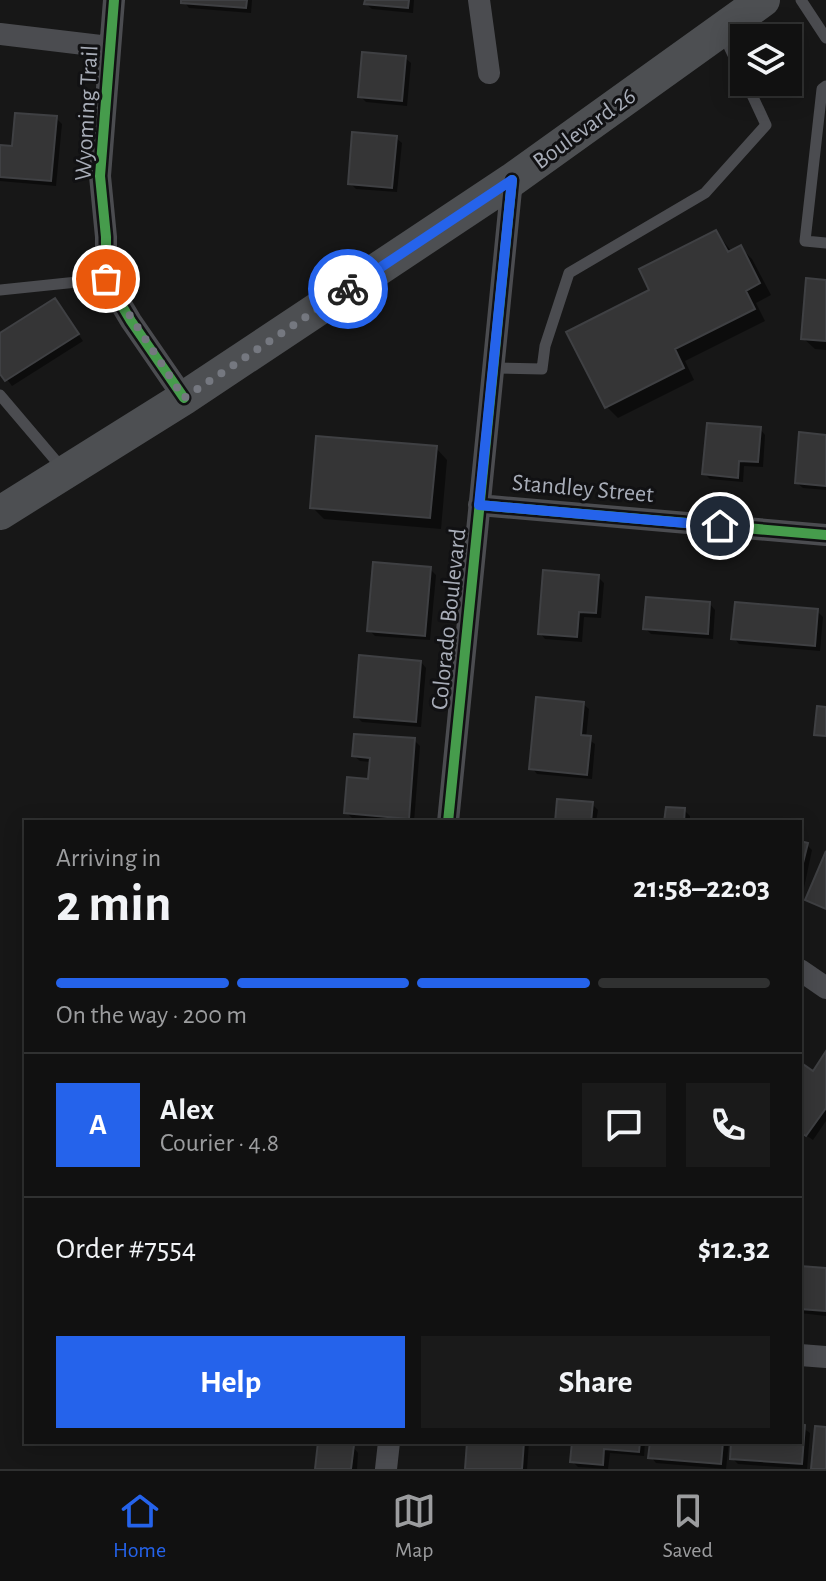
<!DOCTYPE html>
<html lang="en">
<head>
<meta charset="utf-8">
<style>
  :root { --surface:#111; --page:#1a1a1a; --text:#f1f3f6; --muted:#9c9d9f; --line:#303131; --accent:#2563eb }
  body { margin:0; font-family:"Alegreya Sans",sans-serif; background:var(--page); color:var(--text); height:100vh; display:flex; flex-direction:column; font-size:30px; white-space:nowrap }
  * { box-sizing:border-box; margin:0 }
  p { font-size:26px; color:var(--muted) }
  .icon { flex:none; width:44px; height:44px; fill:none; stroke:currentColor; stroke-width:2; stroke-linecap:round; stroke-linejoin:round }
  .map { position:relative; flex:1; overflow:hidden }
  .details { position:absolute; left:24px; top:820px; width:778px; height:624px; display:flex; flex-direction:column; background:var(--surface); border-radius:0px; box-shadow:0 4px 20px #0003,0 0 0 2px var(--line) }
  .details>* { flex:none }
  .fabs { position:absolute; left:730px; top:24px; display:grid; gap:16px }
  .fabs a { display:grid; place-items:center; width:72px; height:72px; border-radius:0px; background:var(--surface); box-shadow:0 4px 20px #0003,0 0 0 2px var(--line); font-size:40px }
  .pin { position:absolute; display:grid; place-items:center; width:68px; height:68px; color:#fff; margin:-34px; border:4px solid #fff; border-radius:50%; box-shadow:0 2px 8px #0007 }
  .courier { position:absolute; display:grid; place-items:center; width:80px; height:80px; margin:-40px; border:6px solid #2563eb; border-radius:50%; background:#fff; color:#222; box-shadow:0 2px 10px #0007 }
  .head em { font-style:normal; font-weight:600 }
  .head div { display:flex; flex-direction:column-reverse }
  .head { display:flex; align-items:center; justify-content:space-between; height:136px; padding:0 32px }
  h1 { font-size:52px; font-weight:600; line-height:60px }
  .bar { display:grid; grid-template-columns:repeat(4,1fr); gap:12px 8px; align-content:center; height:96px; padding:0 32px }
  .bar i { height:10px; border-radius:6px; background:var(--line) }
  .bar .current { background:var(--accent) }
  .bar p { grid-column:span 4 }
  .line { display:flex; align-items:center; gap:20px; padding:0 32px; border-top:2px solid var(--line) }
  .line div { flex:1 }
  .round { display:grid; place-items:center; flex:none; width:84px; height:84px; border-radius:0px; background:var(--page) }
  .action { display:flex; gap:16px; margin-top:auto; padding:16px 32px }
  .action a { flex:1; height:92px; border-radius:0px; background:var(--accent); color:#fff; font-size:32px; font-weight:600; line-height:92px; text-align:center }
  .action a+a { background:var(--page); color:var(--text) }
  .dock { display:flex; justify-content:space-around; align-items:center; height:112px; border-top:2px solid var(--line); background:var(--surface); font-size:22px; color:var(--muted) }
  .dock a { display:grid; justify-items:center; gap:4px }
  .dock .current { color:var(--accent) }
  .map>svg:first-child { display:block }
  .shadow { fill:#0007 }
  .building { fill:#353536; stroke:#3f4043; stroke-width:2 }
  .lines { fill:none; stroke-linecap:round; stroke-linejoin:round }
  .lane { stroke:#4b4c50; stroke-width:11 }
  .street { stroke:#4b4c50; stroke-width:22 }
  .primary { stroke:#4d4f52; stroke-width:34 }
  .cycleway-casing { stroke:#111113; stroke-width:15 }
  .cycleway { stroke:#469c4c; stroke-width:10 }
  .done { stroke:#757880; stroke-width:8; stroke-dasharray:0 14.4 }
  .route { stroke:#2563eb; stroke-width:10 }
  .labels { text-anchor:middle; stroke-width:6; stroke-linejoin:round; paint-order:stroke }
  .street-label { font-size:24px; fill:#a8adb8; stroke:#111113 }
</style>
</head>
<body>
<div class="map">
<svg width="826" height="1469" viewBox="0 0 826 1469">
  <rect width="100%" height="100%" fill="#171717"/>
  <path class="shadow" d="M183 0H252L251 13 189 8Z
    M367 0H414L413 13 372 9 366 4Z
    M405 58 411 63 407 106 366 102 360 96Z
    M56 118 62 124 56 186 0 181V147L14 148Z
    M396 138 402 143 397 192 356 189 350 183Z
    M716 232 732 252 741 248 752 259 771 295 756 303 765 321 685 361 694 380 618 418 607 407 652 291Z
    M826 282V350L815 349 803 338Z
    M55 301 83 341 12 386 0 370V336Z
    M760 429 765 435 763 467 744 466 743 482 710 479 705 474Z
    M826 437V490L803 488 797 483Z
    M436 448 447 460 441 529 324 519 312 507Z
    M430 569 436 575 430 640 375 636 369 630Z
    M598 577 604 583 601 618 584 617 582 642 545 639 540 633Z
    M710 604 715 610 713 639 651 634 645 628Z
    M817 611 823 617 820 651 739 644 734 638Z
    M421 662 426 668 421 727 362 722 356 716Z
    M583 704 589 709 586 738 595 744 592 779 537 774 532 768Z
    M414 740 420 746 414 822 352 818 346 812 370 781 371 762 360 761 354 756Z
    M592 804 598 810 596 822H557Z
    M684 810 690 816V822H666Z
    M800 843 807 845 812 850 802 897Z
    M826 1055V1121L813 1140 800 1131V1064L813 1074Z
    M800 1268 826 1270V1316L800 1313Z
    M800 1426 810 1433 807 1469 738 1464 732 1458 733 1442H800Z
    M469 1442H529L527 1469H467Z
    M574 1442H645L644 1456 610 1453 608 1469 578 1467 572 1461Z
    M652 1442H729L726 1469 656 1463 651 1457Z
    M353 1447 358 1453 357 1469H317Z"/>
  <path class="building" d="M181 0H247L246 8 181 3Z
    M365 0H409L408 8 364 4Z
    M362 52 406 56 402 101 358 97Z
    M15 113 57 116 51 181 0 177V145L12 146Z
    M352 132 397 136 392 188 348 184Z
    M716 230 728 252 741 245 760 283 746 291 755 309 675 349 684 368 605 408 566 332 649 290 639 269Z
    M806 278 826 280V341L801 339Z
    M55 298 79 334 5 381 0 374V333Z
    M707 423 761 427 758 462 739 461 738 478 702 474Z
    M799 432 826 435V486L795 483Z
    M316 436 437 446 430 518 310 508Z
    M373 562 431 567 425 636 367 631Z
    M543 570 599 575 596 613 579 612 577 637 538 634Z
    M646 597 710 602 708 634 643 629Z
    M735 602 818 609 815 646 731 639Z
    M359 655 421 661 416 722 354 717Z
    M536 697 584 702 581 735 591 736 587 775 529 769Z
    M817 706 826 707V736L814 735Z
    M354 734 415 738 409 819 344 813 347 777 368 779 370 758 352 756Z
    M557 799 593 802 591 822H555Z
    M666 807 685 808 684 822H664Z
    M800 841 808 843 800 875Z
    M826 851V909L805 900Z
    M826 1051V1108L806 1136 800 1132V1062L813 1071Z
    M800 1266 826 1268V1311L800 1309Z
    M800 1424 805 1425 802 1464 730 1459 731 1442H800Z
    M815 1426 826 1427V1469H811Z
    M318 1442 354 1445 351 1469H315Z
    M467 1442H524L522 1469H465Z
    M572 1442H640L639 1452 604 1449 603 1465 570 1462Z
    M650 1442H723L721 1464 648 1458Z"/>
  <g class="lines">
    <path class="lane" d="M801 0 826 38
      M723 34 744 78
      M826 86 822 89 805 241 826 243
      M0 290 106 279
      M493 368 542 369 545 346 569 273 705 193 766 125 746 82
      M0 395 62 468"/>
    <path class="street" d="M114 0 100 176 106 237V279L131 321 184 398
      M479 0 489 73
      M0 34 109 47
      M479 505 826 535
      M448 822 512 180
      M800 970 826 988
      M800 1355 826 1357
      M386 1469 389 1442"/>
    <path class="primary" d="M0 513 184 398 512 180 763 0"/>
    <g class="cycleway-casing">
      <path id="cycleway" d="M114 0 100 176 106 237V279L131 321 184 398
        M479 505 826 535
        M448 822 512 180"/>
    </g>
    <use href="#cycleway" class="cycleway"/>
  </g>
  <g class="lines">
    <path class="done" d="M106 279 184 398 348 289"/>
    <path class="route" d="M348 289 512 180 479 505 720 526"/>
  </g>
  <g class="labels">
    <g class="street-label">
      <text transform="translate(86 113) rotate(-87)" y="8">Wyoming Trail</text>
      <text transform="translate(584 128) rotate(-36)" y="8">Boulevard 26</text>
      <text transform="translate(583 488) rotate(5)" y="8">Standley Street</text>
      <text transform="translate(448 619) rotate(-84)" y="8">Colorado Boulevard</text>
    </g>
  </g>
</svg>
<div class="fabs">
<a><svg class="icon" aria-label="layers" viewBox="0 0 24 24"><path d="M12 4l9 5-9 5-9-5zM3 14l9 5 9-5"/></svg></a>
</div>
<div class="pin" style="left:106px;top:279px;background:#ea580c"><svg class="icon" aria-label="bag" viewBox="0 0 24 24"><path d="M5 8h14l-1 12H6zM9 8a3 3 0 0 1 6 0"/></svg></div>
<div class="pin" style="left:720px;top:526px;background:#1f2937"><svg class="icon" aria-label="home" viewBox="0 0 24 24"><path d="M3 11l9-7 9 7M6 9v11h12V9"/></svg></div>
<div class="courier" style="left:348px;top:289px"><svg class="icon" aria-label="bike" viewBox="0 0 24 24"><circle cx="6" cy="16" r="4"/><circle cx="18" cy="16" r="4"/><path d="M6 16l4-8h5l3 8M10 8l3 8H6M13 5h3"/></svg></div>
<section class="details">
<div class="head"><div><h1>2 min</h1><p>Arriving in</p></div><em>21:58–22:03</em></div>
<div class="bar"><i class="current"></i><i class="current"></i><i class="current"></i><i></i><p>On the way · 200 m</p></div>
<div class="line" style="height:144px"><b class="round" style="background:var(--accent);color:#fff">A</b><div><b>Alex</b><p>Courier · 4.8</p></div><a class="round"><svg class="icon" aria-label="chat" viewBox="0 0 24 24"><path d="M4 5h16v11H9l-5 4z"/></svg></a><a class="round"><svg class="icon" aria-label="phone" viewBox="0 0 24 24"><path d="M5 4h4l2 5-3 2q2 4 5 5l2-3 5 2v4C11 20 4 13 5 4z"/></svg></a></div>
<div class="line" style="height:104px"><div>Order #7554</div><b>$12.32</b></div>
<div class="action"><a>Help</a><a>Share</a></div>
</section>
</div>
<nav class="dock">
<a class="current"><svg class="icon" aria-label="home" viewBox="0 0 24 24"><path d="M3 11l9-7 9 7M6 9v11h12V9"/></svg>Home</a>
<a><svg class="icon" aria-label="map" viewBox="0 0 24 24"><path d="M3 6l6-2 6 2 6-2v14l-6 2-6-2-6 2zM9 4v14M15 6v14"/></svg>Map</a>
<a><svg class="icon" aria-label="saved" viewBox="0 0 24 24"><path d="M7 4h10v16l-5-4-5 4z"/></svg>Saved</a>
</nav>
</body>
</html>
